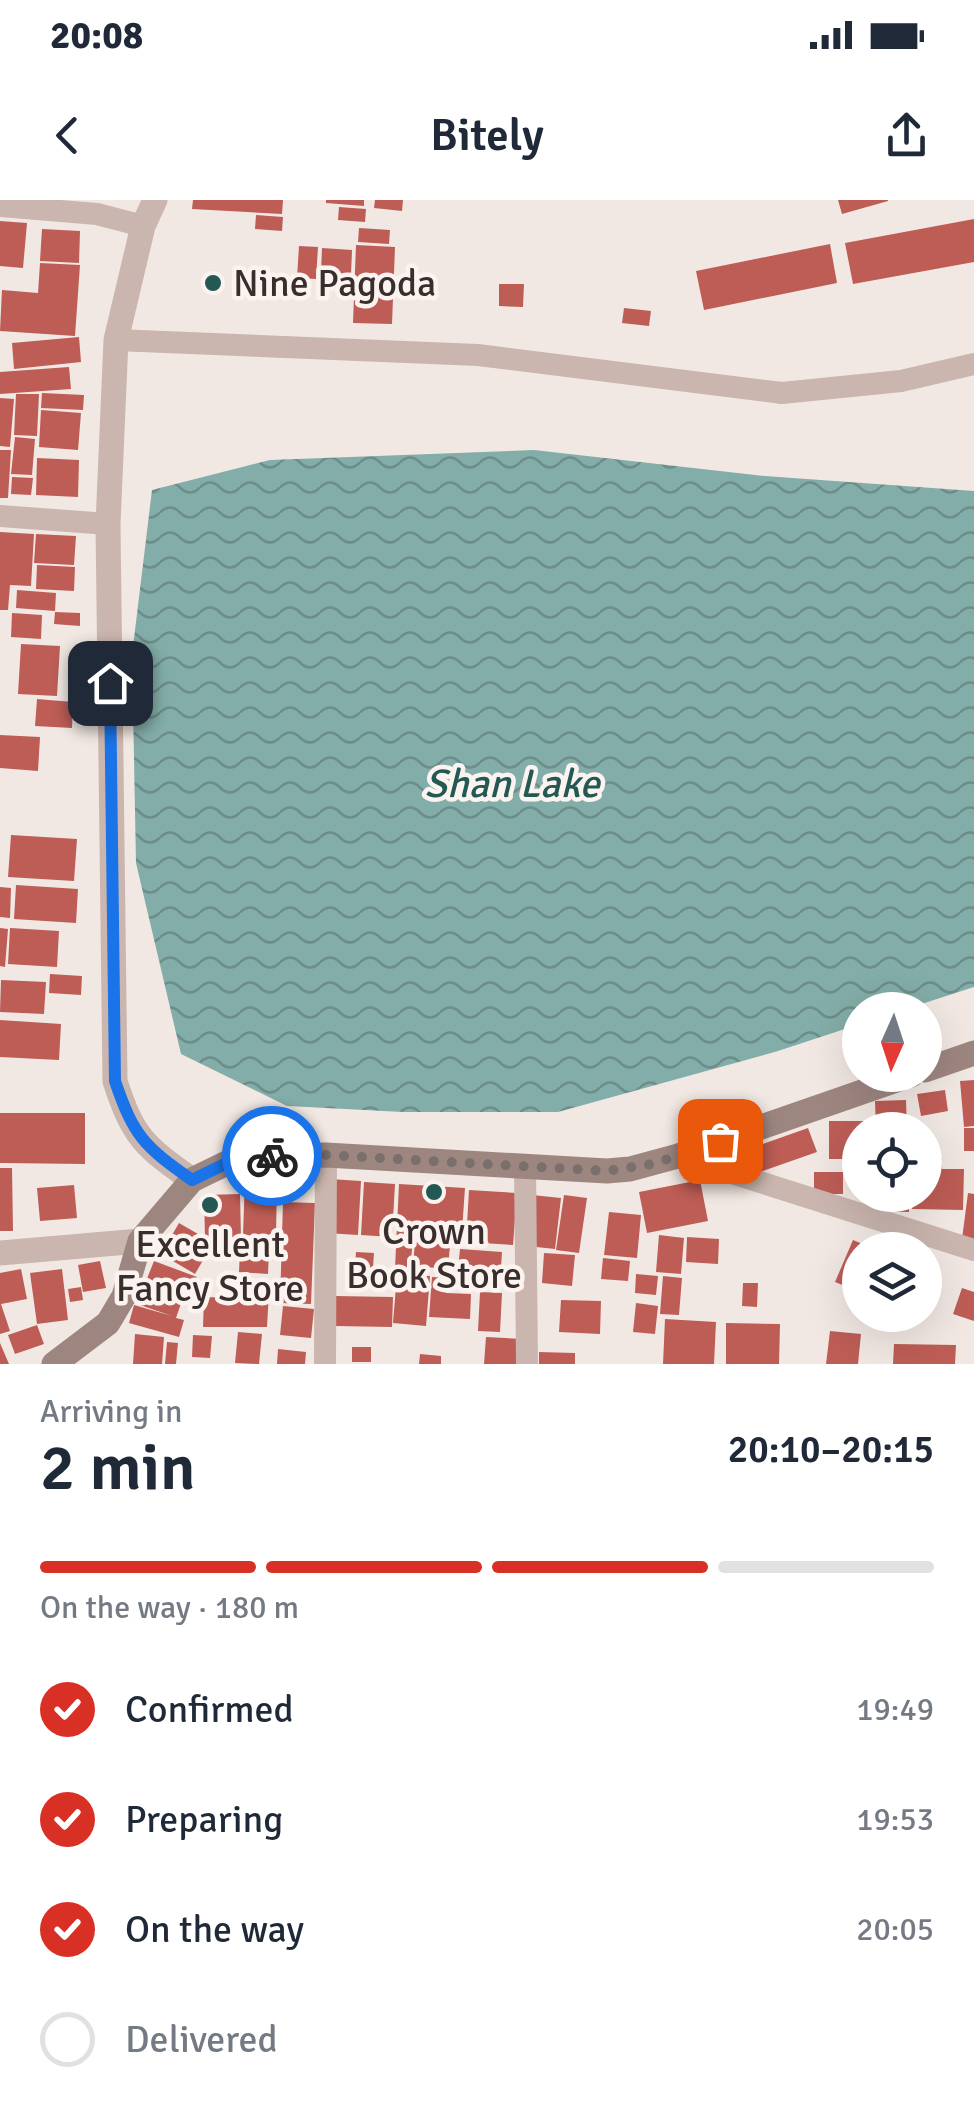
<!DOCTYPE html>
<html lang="en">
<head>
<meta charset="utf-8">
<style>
  :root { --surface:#fff; --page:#f2f2f3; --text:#1f2937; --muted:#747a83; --line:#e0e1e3; --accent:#d93025 }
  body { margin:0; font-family:Signika,sans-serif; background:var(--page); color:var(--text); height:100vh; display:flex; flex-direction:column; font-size:38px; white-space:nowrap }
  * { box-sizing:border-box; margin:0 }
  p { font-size:32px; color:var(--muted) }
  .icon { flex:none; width:55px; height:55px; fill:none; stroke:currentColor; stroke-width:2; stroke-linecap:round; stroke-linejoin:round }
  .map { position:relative; height:1164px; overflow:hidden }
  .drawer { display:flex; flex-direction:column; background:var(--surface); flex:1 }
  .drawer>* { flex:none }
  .needle { width:65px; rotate:183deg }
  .fabs { position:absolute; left:842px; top:792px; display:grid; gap:20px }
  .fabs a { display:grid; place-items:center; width:100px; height:100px; border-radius:50%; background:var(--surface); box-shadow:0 10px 40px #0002; font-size:50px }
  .pin { position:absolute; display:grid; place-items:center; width:85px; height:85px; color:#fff; margin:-42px; border-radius:20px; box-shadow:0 5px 15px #0006 }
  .courier { position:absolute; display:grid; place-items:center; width:100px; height:100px; margin:-50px; border:8px solid #1a73e8; border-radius:50%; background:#fff; color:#222; box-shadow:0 2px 12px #0007 }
  .overview em { font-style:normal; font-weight:600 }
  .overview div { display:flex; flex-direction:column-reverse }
  .overview { display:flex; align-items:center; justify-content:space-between; height:170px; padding:0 40px }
  h1 { font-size:65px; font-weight:600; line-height:75px }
  .bar { display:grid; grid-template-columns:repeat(4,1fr); gap:15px 10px; align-content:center; height:120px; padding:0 40px }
  .bar i { height:12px; border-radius:8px; background:var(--line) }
  .bar .on { background:var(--accent) }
  .bar p { grid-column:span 4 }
  ol { padding:0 40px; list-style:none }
  li { display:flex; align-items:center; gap:30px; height:110px }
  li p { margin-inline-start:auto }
  li .icon { padding:10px; border-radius:50%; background:var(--accent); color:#fff; stroke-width:4 }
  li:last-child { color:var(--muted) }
  li i { width:55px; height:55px; border:5px solid var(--line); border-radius:50% }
  .status { display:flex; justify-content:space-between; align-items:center; height:70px; padding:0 50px; background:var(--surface); direction:ltr }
  .status svg { height:28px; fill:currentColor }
  header { display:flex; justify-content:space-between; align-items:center; height:130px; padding:0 40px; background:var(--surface); font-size:45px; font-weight:600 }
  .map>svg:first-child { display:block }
  .water { fill:url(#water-waves) }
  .building { fill:#bd5d56 }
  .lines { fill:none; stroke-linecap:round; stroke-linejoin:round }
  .minor { stroke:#cab6af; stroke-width:22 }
  .tertiary { stroke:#cab6af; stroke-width:25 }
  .secondary { stroke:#9e8680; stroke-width:25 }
  .done { stroke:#7a6f6c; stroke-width:10; stroke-dasharray:0 18 }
  .route { stroke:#1a73e8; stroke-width:12 }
  .poi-dot { fill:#245853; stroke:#faf3ef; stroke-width:4 }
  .labels { text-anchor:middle; stroke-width:9; stroke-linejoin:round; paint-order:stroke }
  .poi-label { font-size:38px; fill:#392e2c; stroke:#faf3ef }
  .water-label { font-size:40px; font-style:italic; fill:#245853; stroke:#faf3ef }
</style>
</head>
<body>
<div class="status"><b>20:08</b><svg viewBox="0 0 49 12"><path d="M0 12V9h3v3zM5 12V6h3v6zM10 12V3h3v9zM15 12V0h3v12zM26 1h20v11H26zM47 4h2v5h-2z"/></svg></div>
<header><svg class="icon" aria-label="back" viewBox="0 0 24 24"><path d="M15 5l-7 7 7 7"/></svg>Bitely<svg class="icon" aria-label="share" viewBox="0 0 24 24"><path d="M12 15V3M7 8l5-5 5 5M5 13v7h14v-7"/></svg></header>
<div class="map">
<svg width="974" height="1164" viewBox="0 0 974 1164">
  <defs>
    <pattern id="water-waves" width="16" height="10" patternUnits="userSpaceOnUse" patternTransform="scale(2.5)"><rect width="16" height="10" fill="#83ada8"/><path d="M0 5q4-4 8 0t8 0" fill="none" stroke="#6c8d89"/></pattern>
  </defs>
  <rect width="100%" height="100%" fill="#f2e8e3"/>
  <path class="water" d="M534 250 765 276 974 291V787L903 810H860V824L778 851 558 912H403L287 906 181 854 136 663 132 455 152 290 270 260Z"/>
  <path class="building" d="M193 0H283L282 14 192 9Z
    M326 0H364V6L326 3Z
    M375 0H403L402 11 374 8Z
    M838 0H888V1L842 14Z
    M339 7 366 9 365 22 338 20Z
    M256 15 283 17 282 31 255 29Z
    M974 19V62L853 84 845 43Z
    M0 21 27 23 23 68 0 66Z
    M359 28 390 30 389 44 358 42Z
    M42 29 80 31 79 63 40 61Z
    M830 44 837 83 704 110 696 71Z
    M356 45 395 47 392 124 353 123Z
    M299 46 318 47 316 79 297 78Z
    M322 48 352 50 351 75 321 73Z
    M40 63 80 65 75 136 0 131 2 90 38 93Z
    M499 84H524L523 107 499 106Z
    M624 108 651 111 649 126 622 123Z
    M79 137 81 162 14 169 12 143Z
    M69 167 71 189 0 194V172Z
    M42 193 84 195 83 210 41 208Z
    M16 194H39L37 236 14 235Z
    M0 198 14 199 10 247 0 246Z
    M41 210 81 213 78 250 39 247Z
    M15 237 35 239 32 275 11 274Z
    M0 250H11L8 298H0Z
    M37 258 79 260 78 297 36 295Z
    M12 277 33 278 31 295 11 294Z
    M0 332 34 334 31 386 10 385 8 410H0Z
    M36 334 76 336 74 365 34 363Z
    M37 365 75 367 74 391 36 389Z
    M17 390 56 393 55 411 16 408Z
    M55 412 80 413V426L54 424Z
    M12 413 42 415 41 439 11 437Z
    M21 444 60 446 57 496 18 494Z
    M37 499 73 502 72 528 35 526Z
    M0 535 40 537 38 571 0 568Z
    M11 635 77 639 74 681 8 677Z
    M16 685 78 689 76 723 14 719Z
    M0 687 11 688 10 718 0 717Z
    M0 728 8 729 5 767 0 766Z
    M10 728 59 731 57 767 8 764Z
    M50 774 82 776 81 795 49 793Z
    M1 780 46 782 44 814 0 812Z
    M0 820 61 824 59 860 0 857Z
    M974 880V926L964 927 960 881Z
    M945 890 948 911 921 916 917 894Z
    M906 900 907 930H876L875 901Z
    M0 913H85V964L0 963Z
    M829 921H872V930H860V959H829Z
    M808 928 817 952 760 972 751 948Z
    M964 928H974V951H964Z
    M925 958H942V969H964L963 1010 912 1009V995H925Z
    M0 968H12L13 1031H0Z
    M814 972H843V994H814Z
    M245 978H277L276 1036 243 1035Z
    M330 979 361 981 358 1035 326 1033Z
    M700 980 708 1021 647 1033 639 992Z
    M364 982 395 984 392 1037 361 1035Z
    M399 984 465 988 462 1031 448 1030 447 1042 413 1040 410 1069 395 1068Z
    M74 985 77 1018 40 1021 37 988Z
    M469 990 517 993 513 1045 466 1042Z
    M968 993 974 994V1040L962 1039Z
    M240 994 241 1038H205L213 1043 195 1074 161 1054 179 1023 205 1038 204 995Z
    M532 995 561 998 555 1049 527 1046Z
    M564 995 587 998 579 1053 556 1050Z
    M877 995H909V1012L876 1011Z
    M283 1002 315 1003 311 1104 280 1103Z
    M609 1012 641 1015 637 1058 604 1055Z
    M659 1035 684 1038 681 1074 656 1072Z
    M687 1037 719 1039 718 1064 686 1062Z
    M853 1040 877 1050H860V1092L835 1082Z
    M415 1042 450 1045 448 1069 413 1066Z
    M240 1049 269 1051 268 1074 239 1072Z
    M460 1049 502 1052 500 1083 457 1080Z
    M356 1052 374 1053 372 1081H354Z
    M544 1053 575 1055 572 1086 542 1083Z
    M603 1058 630 1061 628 1081 601 1079Z
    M100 1061 106 1088 83 1092 78 1065Z
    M154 1061 197 1077 192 1094 185 1092 176 1118 184 1120 179 1137 129 1123 134 1105 172 1116 137 1104Z
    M21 1069 27 1099 1 1104 10 1131 0 1134V1073Z
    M62 1069 68 1120 37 1124 30 1073Z
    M397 1074 430 1076 426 1126 393 1123Z
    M636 1074 658 1076 656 1095 635 1093Z
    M663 1076 682 1078 679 1115 660 1114Z
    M432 1077 447 1078 446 1093 471 1094 470 1119 429 1117Z
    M743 1083H758L757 1107 742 1106Z
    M81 1087 83 1100 70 1102 68 1089Z
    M962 1088 974 1092V1121L953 1114Z
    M238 1090 269 1092 267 1127H203L204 1097 237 1098Z
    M480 1092 502 1093 500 1132 478 1131Z
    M336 1096 393 1097 392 1127 335 1126Z
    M561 1100 601 1101 600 1134 559 1132Z
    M636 1103 658 1106 655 1134 633 1132Z
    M283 1106 314 1109 311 1138 280 1135Z
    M665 1119 716 1122 714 1164H663Z
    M726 1123 780 1124 779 1164H726Z
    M37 1125 44 1144 15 1154 8 1135Z
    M830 1131 861 1134 858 1164H826Z
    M238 1132 262 1134 259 1164 235 1163Z
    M135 1134 164 1137 162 1164H133Z
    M193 1135 212 1136 210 1158 192 1157Z
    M486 1137 522 1139 521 1164H484Z
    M167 1142 178 1143 176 1164H165Z
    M0 1143 9 1164H0Z
    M894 1144 956 1145 955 1164H893Z
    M352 1147H371V1162H352Z
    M278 1149 306 1152 305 1164H277Z
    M539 1152 575 1153V1164H539Z
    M420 1154 441 1156V1164H419Z"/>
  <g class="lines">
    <path class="minor" d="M0 6 97 14 143 26
      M116 140 478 155 782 193 901 181 974 164
      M0 316 108 324
      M678 956 974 1050
      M525 965 527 1164
      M325 1164 326 955"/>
    <path class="tertiary" d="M155 0 143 26 116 140 108 324 115 881C133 937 144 946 192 980
      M0 1053 140 1041"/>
    <path class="secondary" d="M925 870 974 853
      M54 1164 108 1123 124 1096 140 1041 192 980 231 961 269 956 326 955 607 971 630 969 678 956 911 875"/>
  </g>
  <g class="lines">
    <path class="done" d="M272 956 326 955 607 971 653 964 720 941"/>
    <path class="route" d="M110 483 115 881C134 937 144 946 192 980L231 961 272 956"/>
  </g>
  <g class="poi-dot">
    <circle cx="213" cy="83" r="10"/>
    <circle cx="434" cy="992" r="10"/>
    <circle cx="210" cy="1005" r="10"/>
  </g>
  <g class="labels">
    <g class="poi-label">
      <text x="233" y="96" text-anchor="start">Nine Pagoda</text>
      <text x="434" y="1044">Crown<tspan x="434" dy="44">Book Store</tspan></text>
      <text x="210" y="1057">Excellent<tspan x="210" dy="44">Fancy Store</tspan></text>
    </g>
    <g class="water-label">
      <text x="512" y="597">Shan Lake</text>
    </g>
  </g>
</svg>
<div class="fabs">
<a><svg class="needle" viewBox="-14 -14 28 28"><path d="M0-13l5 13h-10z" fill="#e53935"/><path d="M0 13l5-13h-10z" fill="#747a83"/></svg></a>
<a><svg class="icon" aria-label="locate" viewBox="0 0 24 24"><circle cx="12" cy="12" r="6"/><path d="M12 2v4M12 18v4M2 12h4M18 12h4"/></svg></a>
<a><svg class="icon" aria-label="layers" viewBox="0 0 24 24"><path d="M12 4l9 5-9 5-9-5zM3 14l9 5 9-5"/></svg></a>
</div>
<div class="pin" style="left:720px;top:941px;background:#ea580c"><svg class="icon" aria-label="bag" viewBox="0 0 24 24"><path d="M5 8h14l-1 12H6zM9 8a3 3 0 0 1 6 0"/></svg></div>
<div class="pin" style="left:110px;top:483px;background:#1f2937"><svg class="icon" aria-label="home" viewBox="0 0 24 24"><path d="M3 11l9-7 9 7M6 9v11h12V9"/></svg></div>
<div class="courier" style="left:272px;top:956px"><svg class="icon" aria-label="bike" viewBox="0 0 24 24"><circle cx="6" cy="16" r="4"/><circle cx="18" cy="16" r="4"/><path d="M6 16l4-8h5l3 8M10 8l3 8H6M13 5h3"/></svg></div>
</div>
<section class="drawer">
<div class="overview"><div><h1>2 min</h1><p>Arriving in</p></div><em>20:10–20:15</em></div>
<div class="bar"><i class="on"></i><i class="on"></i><i class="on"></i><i></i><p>On the way · 180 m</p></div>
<ol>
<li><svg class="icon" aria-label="check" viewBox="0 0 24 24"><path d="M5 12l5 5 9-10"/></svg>Confirmed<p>19:49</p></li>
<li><svg class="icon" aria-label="check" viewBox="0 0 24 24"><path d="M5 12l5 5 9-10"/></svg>Preparing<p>19:53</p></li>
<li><svg class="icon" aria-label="check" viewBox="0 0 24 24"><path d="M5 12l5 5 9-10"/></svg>On the way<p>20:05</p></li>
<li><i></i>Delivered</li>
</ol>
</section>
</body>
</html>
